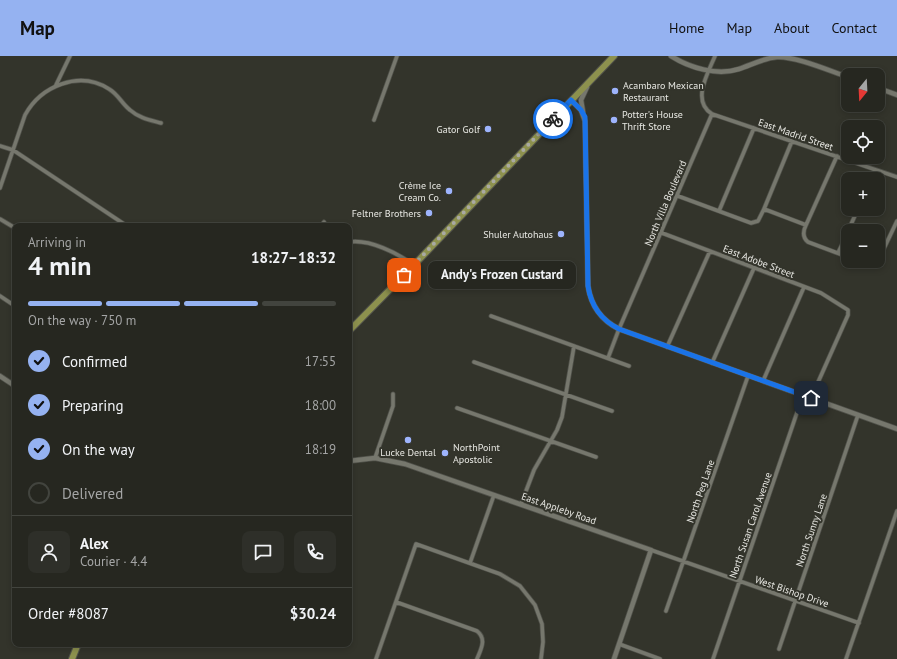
<!DOCTYPE html>
<html lang="en">
<head>
<meta charset="utf-8">
<style>
  :root { --surface:#262720; --page:#2e2f29; --text:#f1f3f6; --muted:#a4a5a5; --line:#42443e; --accent:#95b2f1 }
  body { margin:0; font-family:"PT Sans",sans-serif; background:var(--page); color:var(--text); height:100vh; display:flex; flex-direction:column; font-size:15px; white-space:nowrap }
  * { box-sizing:border-box; margin:0 }
  p { font-size:13px; color:var(--muted) }
  .icon { flex:none; width:22px; height:22px; fill:none; stroke:currentColor; stroke-width:2; stroke-linecap:round; stroke-linejoin:round }
  .map { position:relative; flex:1; overflow:hidden }
  .panel { position:absolute; left:12px; top:167px; width:340px; height:424px; display:flex; flex-direction:column; background:var(--surface); border-radius:8px; box-shadow:0 2px 6px #0003,0 0 0 1px var(--line) }
  .panel>* { flex:none }
  .needle { width:26px; rotate:198deg }
  .buttons { position:absolute; left:841px; top:12px; display:grid; gap:8px }
  .buttons a { display:grid; place-items:center; width:44px; height:44px; border-radius:8px; background:var(--surface); box-shadow:0 2px 6px #0003,0 0 0 1px var(--line); font-size:20px }
  .pin { position:absolute; display:grid; place-items:center; width:34px; height:34px; color:#fff; margin:-17px; border-radius:8px; box-shadow:0 2px 6px #0006 }
  .courier { position:absolute; display:grid; place-items:center; width:40px; height:40px; margin:-20px; border:3px solid #1a73e8; border-radius:50%; background:#fff; color:#222; box-shadow:0 1px 5px #0007 }
  .bubble { position:absolute; height:28px; border-radius:8px; background:var(--surface); box-shadow:0 2px 6px #0003,0 0 0 1px var(--line); font-size:13px; font-weight:800; line-height:28px; text-align:center }
  .summary em { font-style:normal; font-weight:800 }
  .summary div { display:flex; flex-direction:column-reverse }
  .summary { display:flex; align-items:center; justify-content:space-between; height:68px; padding:0 16px }
  h1 { font-size:26px; font-weight:800; line-height:30px }
  .bar { display:grid; grid-template-columns:repeat(4,1fr); gap:6px 4px; align-content:center; height:48px; padding:0 16px }
  .bar i { height:5px; border-radius:3px; background:var(--line) }
  .bar .on { background:var(--accent) }
  .bar p { grid-column:span 4 }
  .line { display:flex; align-items:center; gap:10px; padding:0 16px; border-top:1px solid var(--line) }
  .line div { flex:1 }
  .round { display:grid; place-items:center; flex:none; width:42px; height:42px; border-radius:8px; background:var(--page) }
  ol { padding:0 16px; list-style:none }
  li { display:flex; align-items:center; gap:12px; height:44px }
  li p { margin-inline-start:auto }
  li .icon { padding:4px; border-radius:50%; background:var(--accent); color:#111; stroke-width:4 }
  li:last-child { color:var(--muted) }
  li i { width:22px; height:22px; border:2px solid var(--line); border-radius:50% }
  header { display:flex; align-items:center; gap:24px; box-sizing:border-box; height:56px; padding:0 20px; background:var(--accent); color:#111 }
  header strong { font-size:19px }
  nav { display:flex; gap:22px; margin-inline-start:auto; font-size:14px }
  .map>svg:first-child { display:block }
  .lines { fill:none; stroke-linecap:round; stroke-linejoin:round }
  .minor-casing { stroke:#50514a; stroke-width:5 }
  .tertiary-casing { stroke:#50514a; stroke-width:6 }
  .primary-casing { stroke:#50514a; stroke-width:8 }
  .minor { stroke:#76776d; stroke-width:3.5 }
  .tertiary { stroke:#76776d; stroke-width:4.5 }
  .primary { stroke:#8d914e; stroke-width:6 }
  .done { stroke:#a9a9a3; stroke-width:4; stroke-dasharray:0 7.2 }
  .route { stroke:#1a73e8; stroke-width:5 }
  .poi-dot { fill:#9eb4fd; stroke:#33342b; stroke-width:1.5 }
  .labels { text-anchor:middle; stroke-width:4; stroke-linejoin:round; paint-order:stroke }
  .poi-label { font-size:10px; fill:#e8e8e3; stroke:#33342b; text-anchor:end }
  .street-label { font-size:10px; fill:#e8e8e3; stroke:#33342b }
</style>
</head>
<body>
<header>
<strong>Map</strong>
<nav><a>Home</a><a>Map</a><a>About</a><a>Contact</a></nav>
</header>
<div class="map">
<svg width="897" height="603" viewBox="0 0 897 603">
  <rect width="100%" height="100%" fill="#33342b"/>
  <g class="lines">
    <g class="minor-casing">
      <path id="minor" d="M56 29 70 0
        M712 58 897 121
        M374 64 397 0
        M0 90 13 94 127 170
        M871 123 875 114
        M0 132 25 59C41 30 79 14 109 33 118 38 122 48 130 54 139 62 150 64 161 67
        M678 140 751 167 758 165 764 153 806 169C803 175 802 181 808 186L848 201
        M764 153 792 85
        M719 155 754 72
        M0 163 15 172
        M806 169 837 100
        M321 170 324 166
        M848 175 858 153
        M662 177 821 237 848 254V259L811 342
        M349 186C370 183 397 197 414 209
        M838 197 848 176
        M858 205 868 209 877 207 897 165
        M0 240 15 250
        M491 260 629 310
        M667 291 710 195
        M608 302 619 273 712 58C691 45 708 17 715 0
        M474 306 612 355
        M712 307 754 212
        M763 325 804 231
        M457 352 596 401
        M375 402 393 350V338
        M521 448 534 414 557 374 562 361 574 290
        M651 494 859 567
        M470 507 494 439
        M396 546 477 575C487 583 481 593 477 603
        M666 555 748 320
        M619 588 660 603
        M779 593 858 359
        M376 603 416 488 500 518 520 530 535 549 542 568 543 586 541 603
        M713 603 803 339
        M846 603 897 455"/>
    </g>
    <g class="tertiary-casing">
      <path id="tertiary" d="M671 0C690 12 717 20 739 13 751 9 764 2 777 1 795 0 830 15 848 21
        M878 32 897 39
        M571 44 581 54 585 65 588 230C591 250 601 264 619 273L897 373
        M583 56 581 44 587 31
        M0 320 15 330
        M349 405 375 402 405 408 651 494 614 603"/>
    </g>
    <g class="primary-casing">
      <path id="primary" d="M349 275 414 209 614 0
        M72 603 78 588"/>
    </g>
    <use href="#minor" class="minor"/>
    <use href="#tertiary" class="tertiary"/>
    <use href="#primary" class="primary"/>
  </g>
  <g class="lines">
    <path class="done" d="M404 219 553 63"/>
    <path class="route" d="M553 63 571 44 581 54 585 61 588 230C591 250 601 264 619 273L811 342"/>
  </g>
  <g class="poi-dot">
    <circle cx="615" cy="35" r="4"/>
    <circle cx="614" cy="64" r="4"/>
    <circle cx="488" cy="73" r="4"/>
    <circle cx="449" cy="135" r="4"/>
    <circle cx="429" cy="157" r="4"/>
    <circle cx="561" cy="178" r="4"/>
    <circle cx="408" cy="384" r="4"/>
    <circle cx="445" cy="397" r="4"/>
  </g>
  <g class="labels">
    <g class="poi-label">
      <text x="623" y="33" text-anchor="start">Acambaro Mexican<tspan x="623" dy="12">Restaurant</tspan></text>
      <text x="622" y="62" text-anchor="start">Potter's House<tspan x="622" dy="12">Thrift Store</tspan></text>
      <text x="480" y="77">Gator Golf</text>
      <text x="441" y="133">Crème Ice<tspan x="441" dy="12">Cream Co.</tspan></text>
      <text x="421" y="161">Feltner Brothers</text>
      <text x="553" y="182">Shuler Autohaus</text>
      <text x="453" y="395" text-anchor="start">NorthPoint<tspan x="453" dy="12">Apostolic</tspan></text>
      <text x="408" y="400" text-anchor="middle">Lucke Dental</text>
    </g>
    <g class="street-label">
      <text transform="translate(796 78) rotate(19)" y="4">East Madrid Street</text>
      <text transform="translate(665 147) rotate(-67)" y="4">North Villa Boulevard</text>
      <text transform="translate(759 205) rotate(21)" y="4">East Adobe Street</text>
      <text transform="translate(700 435) rotate(-71)" y="4">North Peg Lane</text>
      <text transform="translate(559 452) rotate(19)" y="4">East Appleby Road</text>
      <text transform="translate(750 469) rotate(-71)" y="4">North Susan Carol Avenue</text>
      <text transform="translate(811 474) rotate(-71)" y="4">North Sunny Lane</text>
      <text transform="translate(792 535) rotate(19)" y="4">West Bishop Drive</text>
    </g>
  </g>
</svg>
<div class="buttons">
<a><svg class="needle" viewBox="-14 -14 28 28"><path d="M0-13l5 13h-10z" fill="#e53935"/><path d="M0 13l5-13h-10z" fill="#a4a5a5"/></svg></a>
<a><svg class="icon" aria-label="locate" viewBox="0 0 24 24"><circle cx="12" cy="12" r="6"/><path d="M12 2v4M12 18v4M2 12h4M18 12h4"/></svg></a>
<a>+</a>
<a>−</a>
</div>
<div class="pin" style="left:404px;top:219px;background:#ea580c"><svg class="icon" aria-label="bag" viewBox="0 0 24 24"><path d="M5 8h14l-1 12H6zM9 8a3 3 0 0 1 6 0"/></svg></div>
<div class="pin" style="left:811px;top:342px;background:#1f2937"><svg class="icon" aria-label="home" viewBox="0 0 24 24"><path d="M3 11l9-7 9 7M6 9v11h12V9"/></svg></div>
<div class="courier" style="left:553px;top:63px"><svg class="icon" aria-label="bike" viewBox="0 0 24 24"><circle cx="6" cy="16" r="4"/><circle cx="18" cy="16" r="4"/><path d="M6 16l4-8h5l3 8M10 8l3 8H6M13 5h3"/></svg></div>
<div class="bubble" style="left:428px;top:205px;width:148px">Andy's Frozen Custard</div>
<section class="panel">
<div class="summary"><div><h1>4 min</h1><p>Arriving in</p></div><em>18:27–18:32</em></div>
<div class="bar"><i class="on"></i><i class="on"></i><i class="on"></i><i></i><p>On the way · 750 m</p></div>
<ol>
<li><svg class="icon" aria-label="check" viewBox="0 0 24 24"><path d="M5 12l5 5 9-10"/></svg>Confirmed<p>17:55</p></li>
<li><svg class="icon" aria-label="check" viewBox="0 0 24 24"><path d="M5 12l5 5 9-10"/></svg>Preparing<p>18:00</p></li>
<li><svg class="icon" aria-label="check" viewBox="0 0 24 24"><path d="M5 12l5 5 9-10"/></svg>On the way<p>18:19</p></li>
<li><i></i>Delivered</li>
</ol>
<div class="line" style="height:72px"><a class="round"><svg class="icon" aria-label="person" viewBox="0 0 24 24"><circle cx="12" cy="8" r="4"/><path d="M4 21q1-7 8-7t8 7"/></svg></a><div><b>Alex</b><p>Courier · 4.4</p></div><a class="round"><svg class="icon" aria-label="chat" viewBox="0 0 24 24"><path d="M4 5h16v11H9l-5 4z"/></svg></a><a class="round"><svg class="icon" aria-label="phone" viewBox="0 0 24 24"><path d="M5 4h4l2 5-3 2q2 4 5 5l2-3 5 2v4C11 20 4 13 5 4z"/></svg></a></div>
<div class="line" style="height:52px"><div>Order #8087</div><b>$30.24</b></div>
</section>
</div>
</body>
</html>
